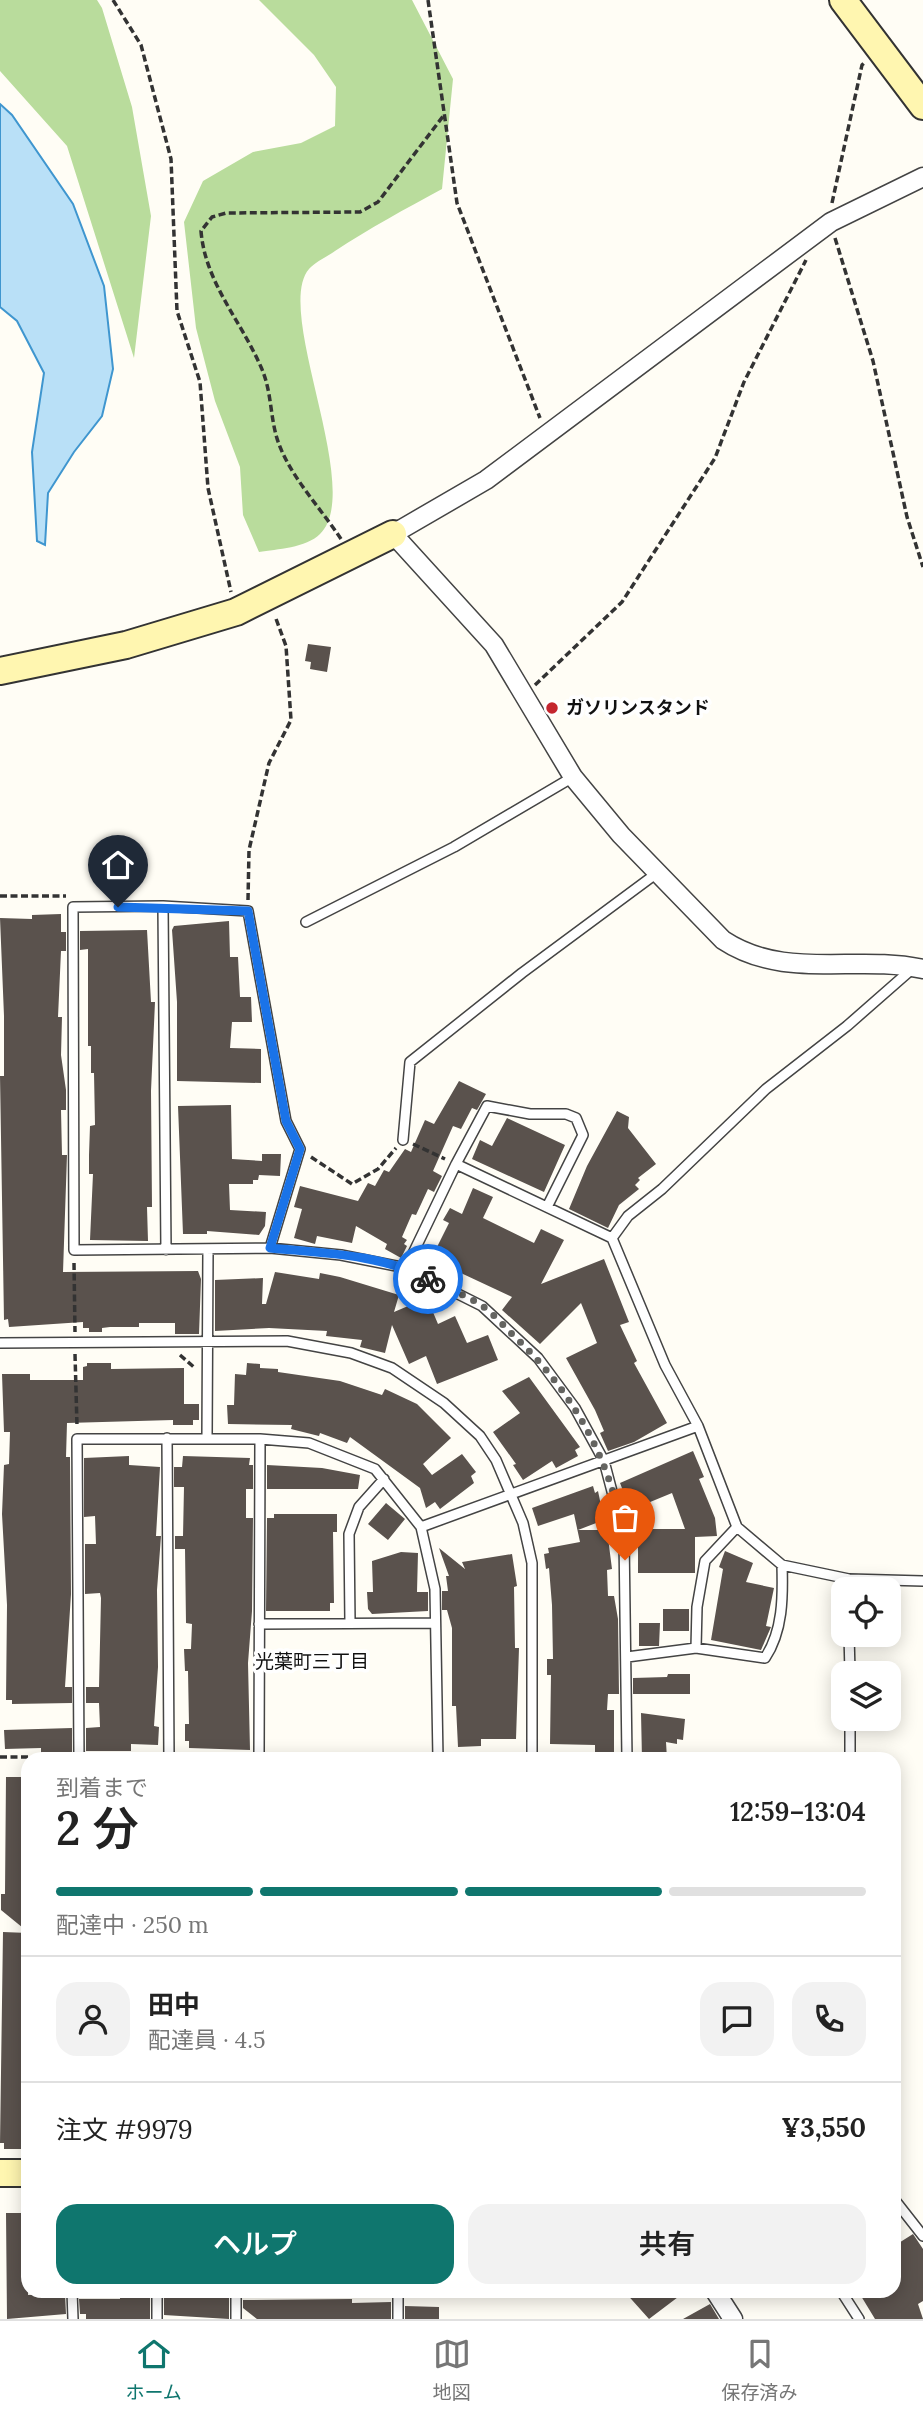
<!DOCTYPE html>
<html lang="ja">
<head>
<meta charset="utf-8">
<style>
  :root { --surface:#fff; --page:#f2f2f2; --text:#222; --muted:#767676; --line:#e0e0e0; --accent:#0f766e }
  body { margin:0; font-family:Lora,"Noto Sans JP",serif; background:var(--page); color:var(--text); height:100vh; display:flex; flex-direction:column; font-size:26px; white-space:nowrap }
  * { box-sizing:border-box; margin:0 }
  p { font-size:23px; color:var(--muted) }
  .icon { flex:none; width:38px; height:38px; fill:none; stroke:currentColor; stroke-width:2; stroke-linecap:round; stroke-linejoin:round }
  .map { position:relative; flex:1; overflow:hidden }
  .drawer { position:absolute; left:21px; top:1752px; width:880px; height:546px; display:flex; flex-direction:column; background:var(--surface); border-radius:21px; box-shadow:0 4px 18px #0003 }
  .drawer>* { flex:none }
  .fabs { position:absolute; left:831px; top:1577px; display:grid; gap:14px }
  .fabs a { display:grid; place-items:center; width:70px; height:70px; border-radius:14px; background:var(--surface); box-shadow:0 4px 18px #0003; font-size:35px }
  .pin { position:absolute; display:grid; place-items:center; width:60px; height:60px; color:#fff; margin:-72px -30px; border-radius:50% 50% 50% 0; rotate:-45deg; box-shadow:0 0 7px #0007 }
  .pin .icon { rotate:45deg }
  .courier { position:absolute; display:grid; place-items:center; width:70px; height:70px; margin:-35px; border:5px solid #1a73e8; border-radius:50%; background:#fff; color:#222; box-shadow:0 2px 9px #0007 }
  .headline em { font-style:normal; font-weight:600 }
  .headline div { display:flex; flex-direction:column-reverse }
  .headline { display:flex; align-items:center; justify-content:space-between; height:119px; padding:0 35px }
  h1 { font-size:46px; font-weight:600; line-height:52px }
  .bar { display:grid; grid-template-columns:repeat(4,1fr); gap:10px 7px; align-content:center; height:84px; padding:0 35px }
  .bar i { height:9px; border-radius:5px; background:var(--line) }
  .bar .current { background:var(--accent) }
  .bar p { grid-column:span 4 }
  .line { display:flex; align-items:center; gap:18px; padding:0 35px; border-top:2px solid var(--line) }
  .line div { flex:1 }
  .round { display:grid; place-items:center; flex:none; width:74px; height:74px; border-radius:21px; background:var(--page) }
  .button { display:flex; gap:14px; margin-top:auto; padding:14px 35px }
  .button a { flex:1; height:80px; border-radius:21px; background:var(--accent); color:#fff; font-size:28px; font-weight:600; line-height:80px; text-align:center }
  .button a+a { background:var(--page); color:var(--text) }
  .dock { display:flex; justify-content:space-around; align-items:center; height:98px; border-top:2px solid var(--line); background:var(--surface); font-size:19px; color:var(--muted) }
  .dock a { display:grid; justify-items:center; gap:4px }
  .dock .current { color:var(--accent) }
  .map>svg:first-child { display:block }
  .forest { fill:#b9dc9c }
  .water { fill:#b9e0f7; stroke:#3f96cf; stroke-width:2 }
  .building { fill:#5a524d }
  .lines { fill:none; stroke-linecap:round; stroke-linejoin:round }
  .lane-casing { stroke:#444; stroke-width:12 }
  .street-casing { stroke:#444; stroke-width:21 }
  .secondary-casing { stroke:#333; stroke-width:30 }
  .path { stroke:#333; stroke-width:3.5; stroke-dasharray:7 3.5; stroke-linecap:butt }
  .lane { stroke:#fff; stroke-width:9 }
  .street { stroke:#fff; stroke-width:18 }
  .secondary { stroke:#fff6b0; stroke-width:26 }
  .done { stroke:#646461; stroke-width:7; stroke-dasharray:0 12.6 }
  .route { stroke:#1a73e8; stroke-width:9 }
  .poi-dot { fill:#c4262e; stroke:#fff; stroke-width:2.5 }
  .labels { text-anchor:middle; stroke-width:7; stroke-linejoin:round; paint-order:stroke }
  .poi-label { font-size:18px; font-weight:bold; fill:#111; stroke:#fff; text-anchor:start }
  .neighbourhood-label { font-size:19px; fill:#111; stroke:#fff }
</style>
</head>
<body>
<div class="map">
<svg width="923" height="2319" viewBox="0 0 923 2319">
  <rect width="100%" height="100%" fill="#fffdf5"/>
  <path class="forest" d="M0 0H97L102 8 132 107 151 216 134 358 67 146 0 71Z
    M259 0H412L453 79 442 189C405 209 370 228 335 251 328 256 315 262 309 269 273 311 365 490 320 534 306 548 277 549 259 552L243 515 240 467 215 401 196 328 184 222 203 181 253 152 301 143 335 126 336 87 314 55Z"/>
  <path class="water" d="M0 104 12 115 73 204 104 286 113 369 102 416 74 452 48 493 45 545 37 541 32 452 44 373 17 321 0 307Z"/>
  <path class="building" d="M308 644 331 647 327 672 310 669 311 662 305 661Z
    M61 914V932H66V951H61L58 1017H62L61 1055 66 1090V1110H61L62 1155H67L63 1272 198 1271 201 1279 199 1334H175V1323H139V1327H110L102 1328V1332H89V1328H83V1322L9 1327 8 1319 4 1320 0 1076H4V1016L0 918 32 919V915Z
    M229 921 230 957H238L240 997H251L252 1022H232L230 1048 261 1049V1083L177 1081V1002L172 930 174 926Z
    M147 930 151 1002H155L151 1091 152 1207H147L148 1241 90 1240 93 1174H89V1155L90 1126 95 1125 94 1073H91V1046H88V949L80 950V931Z
    M459 1081 486 1094 477 1110 472 1108 461 1129 453 1126 433 1171 442 1176 434 1192 428 1189 416 1215 412 1214 402 1237 407 1240 404 1244 407 1246 401 1258 385 1249 387 1244 356 1226 352 1243 317 1236 315 1244 294 1238 302 1209 294 1207 300 1186 358 1201 368 1183 375 1186 384 1170 389 1172 405 1149 411 1152 425 1120 434 1124Z
    M231 1105 232 1159 262 1161V1154H281L280 1176 259 1175 258 1180H253V1184H229L230 1210 266 1212 265 1226 259 1235 207 1231V1234H183L178 1106Z
    M617 1111 629 1117 628 1128 656 1164 638 1178 640 1180 635 1185 639 1189 619 1205 608 1228 569 1209 587 1166Z
    M507 1118 565 1145 544 1192 472 1159 480 1140 492 1146Z
    M473 1188 493 1197 483 1218 534 1243 541 1229 564 1240 541 1284 604 1259 629 1322 620 1325 637 1361 634 1363 667 1423 634 1442 608 1451 600 1433 604 1431 595 1410 566 1358 597 1343 581 1303 540 1344 502 1310 512 1297 431 1259 449 1223 443 1220 450 1208 462 1214Z
    M275 1272 319 1279 320 1273 340 1277 399 1295 394 1312 427 1298 438 1324 455 1316 467 1343 488 1335 498 1360 437 1384 426 1356 409 1364 392 1325 385 1353 360 1347 362 1340 326 1336 327 1331 269 1328 215 1331V1280L263 1278 262 1304H266Z
    M87 1363H111V1369L184 1368V1404H199V1420H193V1425H173V1420L67 1423 66 1457H70L71 1594 65 1687H72V1703L12 1704V1700H6L7 1605 2 1514 4 1465 9 1464 10 1432H4L2 1374H30V1380H83V1367L87 1366Z
    M247 1363 260 1364V1368L278 1369V1372L340 1381 382 1395 385 1389 417 1404 451 1438 423 1464 432 1475 462 1454 476 1472 471 1476 474 1483 440 1509 435 1502 426 1508 420 1488 350 1437 347 1443 320 1433 319 1436 291 1429 292 1425 228 1424 227 1405H234L235 1374 246 1375Z
    M529 1377 580 1447 575 1450 578 1456 556 1468 552 1461 523 1480 513 1465 516 1464 493 1432 520 1413 502 1391Z
    M693 1451 704 1477 699 1479 715 1518 717 1536 695 1537V1573H638V1529H685L672 1493 638 1507V1502L629 1506 620 1483Z
    M129 1456V1465L160 1467 156 1536H161L157 1590 158 1667 154 1726 159 1727 158 1745 131 1744V1751H86V1728L100 1727 99 1703H86V1687H99L101 1598 100 1593 85 1594V1544H96L95 1516 84 1517V1458Z
    M183 1456 250 1458 249 1465H253V1489H246V1518H253L252 1611 248 1663 250 1750 189 1748V1741H185V1724H189L188 1671H185L184 1649H191L192 1624 186 1623 185 1549H175V1536H183L184 1487H174V1467H182Z
    M267 1465 322 1468 360 1475 358 1489H267Z
    M593 1486 595 1493 598 1491 604 1520 578 1530H607L612 1569 607 1570 608 1596H614L618 1619 619 1694H608L607 1710H614V1759H595V1745L550 1744 551 1675H547V1659H553L552 1605 549 1568 546 1569 544 1554 549 1553 548 1548 580 1542 574 1514 538 1526 532 1508Z
    M386 1503 405 1519 388 1540 368 1524Z
    M274 1514H337V1532H333L334 1603H330V1611H266L267 1518H274Z
    M439 1548 465 1569 462 1562 512 1554 517 1586 514 1587 515 1648H519L516 1739H481V1746L458 1747 456 1706H452V1628L447 1610H442V1591H448L446 1576H449Z
    M725 1551 753 1563 746 1582 774 1588 766 1626 771 1627 761 1650 711 1640 723 1569 719 1567Z
    M401 1552 418 1553 417 1592H428V1611L372 1614 368 1609 367 1592H373L372 1561Z
    M663 1609H689V1631H663Z
    M639 1623H660L659 1646H639Z
    M668 1674H690V1694H633V1678L667 1677Z
    M641 1713 685 1719 683 1740 677 1739V1744L666 1742 667 1759H642Z
    M72 1728V1753L41 1754V1748L5 1749 4 1730Z
    M6 1777H26L28 1781V1932L1 1910V1894H5Z
    M3 1932 28 1933V2149H4V2143H0Z
    M6 2213H28V2295H65L66 2314 7 2319Z
    M913 2234 923 2249V2301L918 2304 923 2319H875L858 2291H894V2246Z
    M624 2291H686L649 2319Z
    M229 2293V2319L164 2315V2296L169 2294Z
    M120 2295H150V2319H86V2314H80L79 2299H120Z
    M352 2299V2303L391 2302V2319H257L243 2308V2300Z
    M710 2304 719 2319H683Z
    M405 2306 439 2307V2319H405Z"/>
  <g class="lines">
    <g class="lane-casing">
      <path id="lane" d="M163 906 166 1250
        M306 922 454 847 573 777
        M403 1140 410 1062 522 973 657 873
        M456 1164 487 1106 530 1114H566L576 1118 583 1135 547 1207
        M612 1238 628 1216 662 1189 766 1089 847 1026 912 969
        M270 1248 300 1149 286 1121 248 911 163 906 73 907 74 1250 270 1248 341 1255 406 1268 482 1306 538 1358 575 1408 604 1461 624 1537 627 1759
        M406 1268 456 1164 612 1238 665 1365 698 1426 737 1527 782 1565 849 1579 923 1581
        M0 1343 287 1341 351 1353 392 1368 444 1403 480 1436 496 1460 523 1523 532 1563V1759
        M167 1438 169 1759
        M207 1439 208 1250
        M421 1527 698 1426
        M350 1623 349 1534 359 1507 384 1479
        M259 1624 435 1623
        M849 1634 850 1673
        M696 1648 697 1607 705 1561 737 1527
        M627 1657 696 1648 765 1658C783 1631 783 1597 782 1565
        M850 1718V1759
        M79 1759 77 1439H260L309 1443 375 1469 421 1527 435 1589 438 1759
        M259 1759 260 1439
        M894 2199 923 2236
        M72 2291 73 2319
        M157 2291V2319
        M236 2291V2319
        M398 2291V2319
        M841 2291 859 2319"/>
    </g>
    <g class="street-casing">
      <path id="street" d="M923 177 831 222 486 480 393 534 494 645 573 777 621 835 723 940C785 981 856 954 923 969
        M715 2291 733 2319"/>
    </g>
    <g class="secondary-casing">
      <path id="secondary" d="M843 0 923 106
        M0 671 126 645 236 612 393 534
        M0 2173H28"/>
    </g>
    <path class="path" d="M113 0 141 45 171 159 177 311 200 382 208 488 231 592
      M428 0 457 203 540 418
      M832 203 862 65 866 61
      M835 238 873 361 907 517 923 567
      M341 539C320 507 286 472 276 435 270 412 271 389 261 367 241 321 205 282 201 231L212 217 226 213 360 212 378 202 444 115
      M535 685 622 602 715 458 744 382 806 260
      M0 896H66
      M248 900 249 850 269 763 291 720 286 646 275 616
      M413 1144 445 1159
      M311 1157 352 1184 378 1169 396 1148
      M74 1263 75 1332
      M75 1354 77 1426
      M180 1355 195 1368
      M181 1756 247 1755
      M0 1757H68
      M90 1757 156 1756"/>
    <use href="#lane" class="lane"/>
    <use href="#street" class="street"/>
    <use href="#secondary" class="secondary"/>
  </g>
  <g class="lines">
    <path class="done" d="M428 1279C446 1287 465 1295 481 1305 493 1313 503 1325 513 1335 576 1394 620 1473 625 1560"/>
    <path class="route" d="M118 907 248 911 286 1121 300 1149 270 1248C322 1253 381 1254 428 1279"/>
  </g>
  <circle class="poi-dot" cx="552" cy="708" r="7"/>
  <g class="labels">
    <g class="poi-label">
      <text x="566" y="714">ガソリンスタンド</text>
    </g>
    <g class="neighbourhood-label">
      <text x="312" y="1668">光葉町三丁目</text>
    </g>
  </g>
</svg>
<div class="fabs">
<a><svg class="icon" aria-label="locate" viewBox="0 0 24 24"><circle cx="12" cy="12" r="6"/><path d="M12 2v4M12 18v4M2 12h4M18 12h4"/></svg></a>
<a><svg class="icon" aria-label="layers" viewBox="0 0 24 24"><path d="M12 4l9 5-9 5-9-5zM3 14l9 5 9-5"/></svg></a>
</div>
<div class="pin" style="left:625px;top:1560px;background:#ea580c"><svg class="icon" aria-label="bag" viewBox="0 0 24 24"><path d="M5 8h14l-1 12H6zM9 8a3 3 0 0 1 6 0"/></svg></div>
<div class="pin" style="left:118px;top:907px;background:#1f2937"><svg class="icon" aria-label="home" viewBox="0 0 24 24"><path d="M3 11l9-7 9 7M6 9v11h12V9"/></svg></div>
<div class="courier" style="left:428px;top:1279px"><svg class="icon" aria-label="bike" viewBox="0 0 24 24"><circle cx="6" cy="16" r="4"/><circle cx="18" cy="16" r="4"/><path d="M6 16l4-8h5l3 8M10 8l3 8H6M13 5h3"/></svg></div>
<section class="drawer">
<div class="headline"><div><h1>2 分</h1><p>到着まで</p></div><em>12:59–13:04</em></div>
<div class="bar"><i class="current"></i><i class="current"></i><i class="current"></i><i></i><p>配達中 · 250 m</p></div>
<div class="line" style="height:126px"><a class="round"><svg class="icon" aria-label="person" viewBox="0 0 24 24"><circle cx="12" cy="8" r="4"/><path d="M4 21q1-7 8-7t8 7"/></svg></a><div><b>田中</b><p>配達員 · 4.5</p></div><a class="round"><svg class="icon" aria-label="chat" viewBox="0 0 24 24"><path d="M4 5h16v11H9l-5 4z"/></svg></a><a class="round"><svg class="icon" aria-label="phone" viewBox="0 0 24 24"><path d="M5 4h4l2 5-3 2q2 4 5 5l2-3 5 2v4C11 20 4 13 5 4z"/></svg></a></div>
<div class="line" style="height:91px"><div>注文 #9979</div><b>¥3,550</b></div>
<div class="button"><a>ヘルプ</a><a>共有</a></div>
</section>
</div>
<nav class="dock">
<a class="current"><svg class="icon" aria-label="home" viewBox="0 0 24 24"><path d="M3 11l9-7 9 7M6 9v11h12V9"/></svg>ホーム</a>
<a><svg class="icon" aria-label="map" viewBox="0 0 24 24"><path d="M3 6l6-2 6 2 6-2v14l-6 2-6-2-6 2zM9 4v14M15 6v14"/></svg>地図</a>
<a><svg class="icon" aria-label="saved" viewBox="0 0 24 24"><path d="M7 4h10v16l-5-4-5 4z"/></svg>保存済み</a>
</nav>
</body>
</html>
